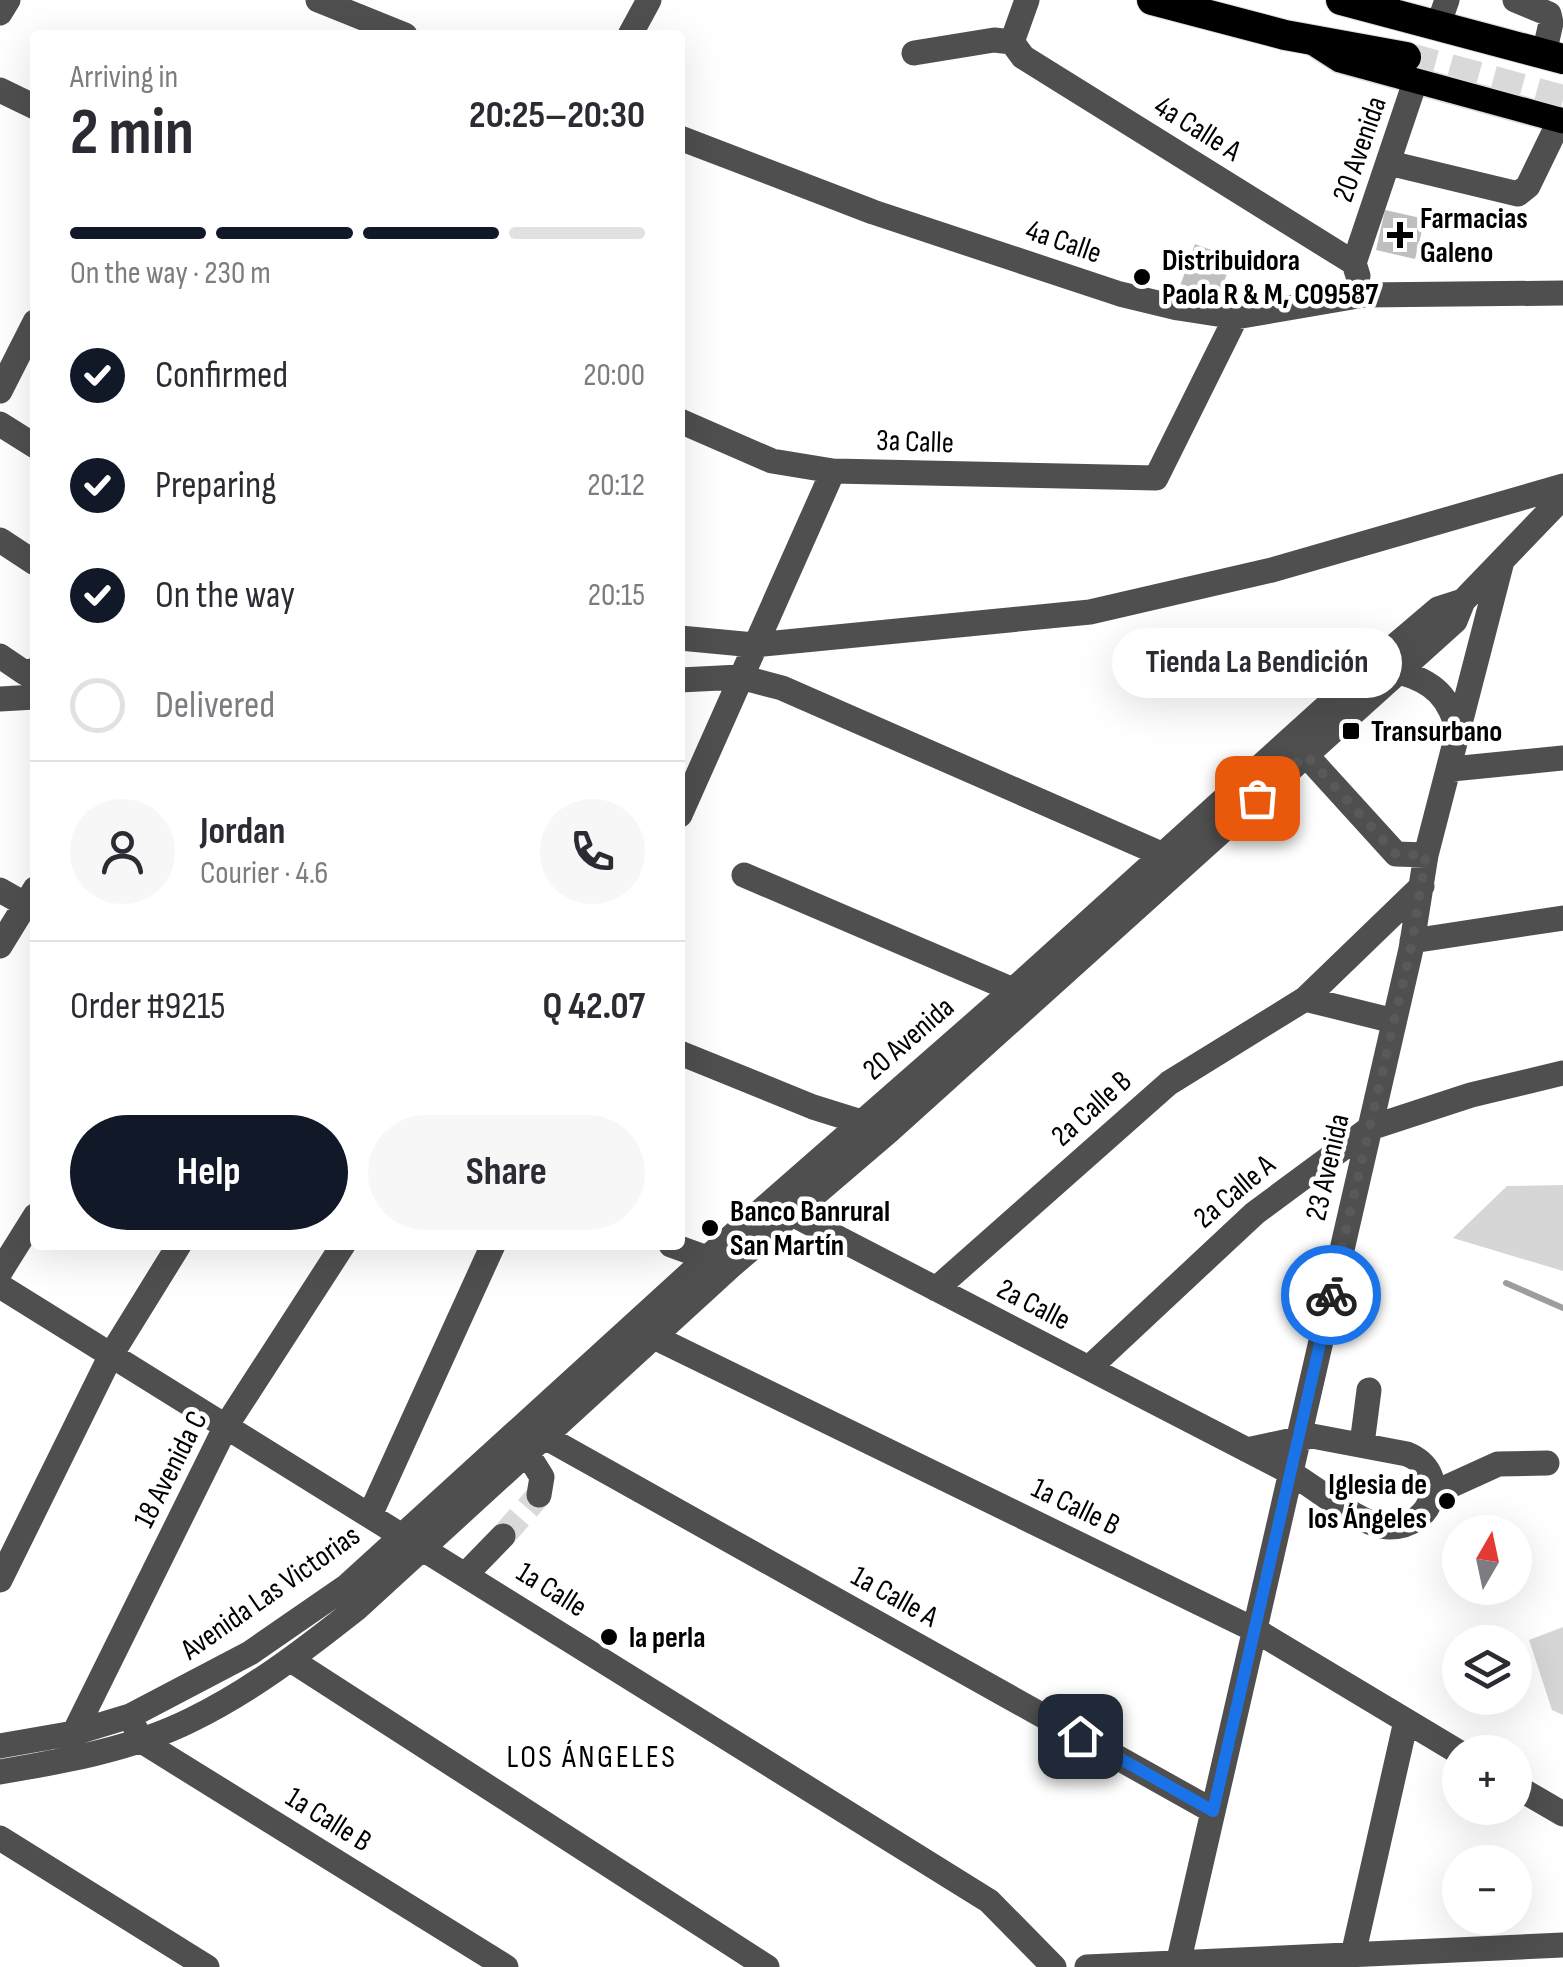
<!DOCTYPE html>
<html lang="en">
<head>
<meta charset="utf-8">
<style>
  :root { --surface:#fff; --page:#f7f7f7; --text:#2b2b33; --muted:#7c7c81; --line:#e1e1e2; --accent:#111827 }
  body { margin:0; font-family:"Sofia Sans Condensed",sans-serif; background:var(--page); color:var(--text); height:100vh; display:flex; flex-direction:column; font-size:38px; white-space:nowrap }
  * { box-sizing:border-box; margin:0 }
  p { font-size:32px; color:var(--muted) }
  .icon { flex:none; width:55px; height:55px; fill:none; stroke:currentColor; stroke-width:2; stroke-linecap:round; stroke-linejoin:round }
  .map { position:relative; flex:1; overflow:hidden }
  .sheet { position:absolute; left:30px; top:30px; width:655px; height:1220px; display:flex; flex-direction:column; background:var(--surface); border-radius:10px; box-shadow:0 10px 40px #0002 }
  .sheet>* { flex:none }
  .needle { width:65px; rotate:9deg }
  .tools { position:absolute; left:1442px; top:1515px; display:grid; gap:20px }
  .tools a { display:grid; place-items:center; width:90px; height:90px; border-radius:50%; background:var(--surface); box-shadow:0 10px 40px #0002; font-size:50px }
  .pin { position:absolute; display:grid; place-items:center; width:85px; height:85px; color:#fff; margin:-42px; border-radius:20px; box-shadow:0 5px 15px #0006 }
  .courier { position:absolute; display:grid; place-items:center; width:100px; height:100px; margin:-50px; border:8px solid #1a73e8; border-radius:50%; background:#fff; color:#222; box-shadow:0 2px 12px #0007 }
  .bubble { position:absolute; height:70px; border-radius:35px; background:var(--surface); box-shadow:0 10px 40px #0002; font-size:32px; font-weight:700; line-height:70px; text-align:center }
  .head em { font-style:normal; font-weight:700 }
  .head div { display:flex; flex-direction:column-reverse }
  .head { display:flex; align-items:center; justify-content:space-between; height:170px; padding:0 40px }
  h1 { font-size:65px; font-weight:700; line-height:75px }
  .bar { display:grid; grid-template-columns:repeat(4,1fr); gap:15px 10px; align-content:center; height:120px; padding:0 40px }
  .bar i { height:12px; border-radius:8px; background:var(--line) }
  .bar .active { background:var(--accent) }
  .bar p { grid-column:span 4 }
  .line { display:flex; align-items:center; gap:25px; padding:0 40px; border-top:2px solid var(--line) }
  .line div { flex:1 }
  .round { display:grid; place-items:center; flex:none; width:105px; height:105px; border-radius:52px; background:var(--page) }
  ol { padding:0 40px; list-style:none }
  li { display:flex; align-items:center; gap:30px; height:110px }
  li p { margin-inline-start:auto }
  li .icon { padding:10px; border-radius:50%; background:var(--accent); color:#fff; stroke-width:4 }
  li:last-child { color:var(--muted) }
  li i { width:55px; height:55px; border:5px solid var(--line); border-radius:50% }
  .cta { display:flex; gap:20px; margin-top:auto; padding:20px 40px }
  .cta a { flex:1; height:115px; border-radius:60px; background:var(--accent); color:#fff; font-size:40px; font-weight:700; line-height:115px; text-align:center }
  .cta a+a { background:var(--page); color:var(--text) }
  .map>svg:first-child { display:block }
  .green { fill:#d6d6d6 }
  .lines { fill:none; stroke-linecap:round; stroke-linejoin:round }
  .stream { stroke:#9d9d9d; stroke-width:6 }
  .building { fill:#bfbfbf }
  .minor-tunnel { stroke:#d9d9d9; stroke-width:25; stroke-dasharray:25 12; stroke-linecap:butt }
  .highway-tunnel { stroke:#d9d9d9; stroke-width:30; stroke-dasharray:30 15; stroke-linecap:butt }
  .major-casing { stroke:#dbdbdb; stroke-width:28 }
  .highway-casing { stroke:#dbdbdb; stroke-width:32 }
  .minor { stroke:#4f4f4f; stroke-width:25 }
  .major { stroke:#000; stroke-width:25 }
  .highway { stroke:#000; stroke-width:30 }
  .done { stroke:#595959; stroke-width:10; stroke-dasharray:0 18 }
  .route { stroke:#1a73e8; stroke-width:12 }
  .poi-dot { fill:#000; stroke:#fff; stroke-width:4 }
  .labels { text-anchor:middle; stroke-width:9; stroke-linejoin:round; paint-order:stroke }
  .street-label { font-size:30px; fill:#000; stroke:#fff }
  .poi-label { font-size:30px; font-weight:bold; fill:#000; stroke:#fff; text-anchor:start }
  .neighbourhood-label { font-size:32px; letter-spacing:2.5px; fill:#000; stroke:#fff }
</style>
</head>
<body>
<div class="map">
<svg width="1563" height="1967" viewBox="0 0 1563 1967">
  <rect width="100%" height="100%" fill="#fff"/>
  <path class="green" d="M1563 1185V1271L1453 1238 1507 1186Z
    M1563 1627V1715L1552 1710 1529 1640Z"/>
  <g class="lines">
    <path class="stream" d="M1506 1283 1563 1308"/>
  </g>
  <path class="building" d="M1385 210 1425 219 1415 259 1376 250Z
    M1195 244 1233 258 1216 303 1175 300Z"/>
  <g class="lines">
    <path class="minor-tunnel" d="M503 1536 539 1495"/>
    <path class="highway-tunnel" d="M1406 57 1563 100"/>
    <g class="major-casing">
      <path id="major" d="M1312 42 1340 60 1563 121"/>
    </g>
    <g class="highway-casing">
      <path id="highway" d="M1152 0 1285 35 1406 57
        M1341 0 1563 59"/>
    </g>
    <path class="minor" d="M318 0 405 35
      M1515 0 1549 14 1551 23 1544 54
      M0 13 8 0
      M1438 26 1447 0
      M630 35 649 0
      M1012 42 1023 57 1354 263
      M1012 42 1027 0
      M914 53 994 40 1012 42
      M0 90 35 107
      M680 138 873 212 1120 294 1178 308 1236 317 1364 295 1563 293
      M1389 163 1518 194 1528 186 1560 120
      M1358 276 1354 263 1415 82
      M0 391 35 322
      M680 421 772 461 833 471 1156 478 1236 317
      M0 424 35 446
      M0 540 35 563
      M680 638 754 645 1090 612 1272 570 1563 486
      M0 656 25 673 35 670
      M1399 672C1435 682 1449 697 1459 733
      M680 680 740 677 782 688 1177 861
      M0 699 35 697
      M1306 755 1396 854 1426 855
      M1452 769 1563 758
      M680 815 833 471
      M744 875 1013 990
      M0 890 35 910
      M1412 941 1563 918
      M0 946 35 889
      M1305 999 1394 1021
      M680 1053 813 1107 861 1122
      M792 1214C956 1300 1120 1384 1284 1469 1311 1483 1360 1527 1389 1527 1434 1528 1451 1472 1407 1454L1312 1436 1247 1450
      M671 1245 707 1258
      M0 1272 35 1216
      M0 1286 989 1901 1054 1967
      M936 1289 1169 1083 1305 999 1422 886
      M654 1337 1255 1630 1460 1753
      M1089 1368 1255 1213 1370 1128 1471 1095 1563 1073
      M545 1437 1213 1811
      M1362 1444 1369 1390
      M527 1453 542 1477 539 1495
      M1432 1494 1498 1464 1547 1463
      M370 1515 493 1245
      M466 1574 503 1536
      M0 1580 111 1355 179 1245
      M291 1660 767 1967
      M136 1730 140 1740 506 1967
      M74 1733 226 1426 343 1245
      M0 1746 74 1733 130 1716 250 1653 347 1586 707 1258 1013 990 1378 660 1438 609 1463 601
      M0 1772C64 1761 133 1749 191 1720 251 1691 304 1650 356 1609L731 1266 889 1131 1455 621 1463 601 1563 497
      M1515 1786 1563 1814
      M0 1838 207 1967
      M1353 1955 1406 1721
      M1178 1964 1411 949 1426 855 1502 561
      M1087 1967 1563 1945"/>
    <use href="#major" class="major"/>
    <use href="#highway" class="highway"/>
  </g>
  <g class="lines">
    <path class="done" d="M1257 798 1306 755 1396 854 1426 855 1411 948 1331 1295"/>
    <path class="route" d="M1080 1736 1213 1811 1331 1295"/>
  </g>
  <g class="poi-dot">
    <path d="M1395 220h10v10h10v10h-10v10h-10v-10h-10v-10h10z"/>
    <circle cx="1142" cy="277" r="10"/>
    <rect x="1341" y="721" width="20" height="20" rx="5"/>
    <circle cx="710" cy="1228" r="10"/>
    <circle cx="1447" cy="1501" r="10"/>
    <circle cx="609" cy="1637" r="10"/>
  </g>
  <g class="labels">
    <g class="street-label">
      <text transform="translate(1198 128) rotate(32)" y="10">4a Calle A</text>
      <text transform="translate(1359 149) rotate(-71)" y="10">20 Avenida</text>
      <text transform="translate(1064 241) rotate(19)" y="10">4a Calle</text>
      <text transform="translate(915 441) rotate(2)" y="10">3a Calle</text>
      <text transform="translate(908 1038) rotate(-41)" y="10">20 Avenida</text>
      <text transform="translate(1091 1108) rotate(-42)" y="10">2a Calle B</text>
      <text transform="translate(1327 1167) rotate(-77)" y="10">23 Avenida</text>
      <text transform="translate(1234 1191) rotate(-40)" y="10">2a Calle A</text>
      <text transform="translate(1034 1304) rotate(27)" y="10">2a Calle</text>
      <text transform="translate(170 1469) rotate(-63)" y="10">18 Avenida C</text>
      <text transform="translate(1076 1506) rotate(26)" y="10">1a Calle B</text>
      <text transform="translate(552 1589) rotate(32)" y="10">1a Calle</text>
      <text transform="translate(270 1592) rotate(-35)" y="10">Avenida Las Victorias</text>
      <text transform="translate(895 1596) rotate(29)" y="10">1a Calle A</text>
      <text transform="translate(329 1819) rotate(32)" y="10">1a Calle B</text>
    </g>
    <g class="poi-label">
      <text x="1420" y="228">Farmacias<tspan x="1420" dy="34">Galeno</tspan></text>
      <text x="1162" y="270">Distribuidora<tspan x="1162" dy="34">Paola R &amp; M, C09587</tspan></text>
      <text x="1371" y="741">Transurbano</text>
      <text x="730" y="1221">Banco Banrural<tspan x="730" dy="34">San Martín</tspan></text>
      <text x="1427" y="1494" text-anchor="end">Iglesia de<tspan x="1427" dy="34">los Ángeles</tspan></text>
      <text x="629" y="1647">la perla</text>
    </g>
    <g class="neighbourhood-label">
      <text x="592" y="1767">LOS ÁNGELES</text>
    </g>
  </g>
</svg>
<div class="tools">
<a><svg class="needle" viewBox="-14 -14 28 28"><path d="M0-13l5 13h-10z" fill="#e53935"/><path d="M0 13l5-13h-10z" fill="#7c7c81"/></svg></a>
<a><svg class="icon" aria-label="layers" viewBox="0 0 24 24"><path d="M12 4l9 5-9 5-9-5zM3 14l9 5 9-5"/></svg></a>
<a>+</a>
<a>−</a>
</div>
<div class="pin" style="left:1257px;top:798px;background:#ea580c"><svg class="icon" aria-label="bag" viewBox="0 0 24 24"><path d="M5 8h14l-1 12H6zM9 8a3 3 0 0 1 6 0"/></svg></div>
<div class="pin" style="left:1080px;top:1736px;background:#1f2937"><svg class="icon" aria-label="home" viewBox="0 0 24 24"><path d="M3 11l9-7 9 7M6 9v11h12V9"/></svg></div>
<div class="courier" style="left:1331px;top:1295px"><svg class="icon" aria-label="bike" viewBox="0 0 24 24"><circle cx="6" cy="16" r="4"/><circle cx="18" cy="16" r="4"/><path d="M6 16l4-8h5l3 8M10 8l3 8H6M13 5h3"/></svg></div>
<div class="bubble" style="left:1112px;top:628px;width:290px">Tienda La Bendición</div>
<section class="sheet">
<div class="head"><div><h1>2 min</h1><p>Arriving in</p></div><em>20:25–20:30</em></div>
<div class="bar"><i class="active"></i><i class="active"></i><i class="active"></i><i></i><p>On the way · 230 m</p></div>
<ol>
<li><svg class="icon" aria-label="check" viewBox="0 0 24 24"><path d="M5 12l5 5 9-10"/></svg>Confirmed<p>20:00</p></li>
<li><svg class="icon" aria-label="check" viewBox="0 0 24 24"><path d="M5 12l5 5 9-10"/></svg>Preparing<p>20:12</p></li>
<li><svg class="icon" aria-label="check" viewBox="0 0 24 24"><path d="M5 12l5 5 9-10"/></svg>On the way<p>20:15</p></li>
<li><i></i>Delivered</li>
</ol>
<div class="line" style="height:180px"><a class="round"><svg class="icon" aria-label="person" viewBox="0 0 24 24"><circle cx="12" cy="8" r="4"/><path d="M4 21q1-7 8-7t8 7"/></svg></a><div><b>Jordan</b><p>Courier · 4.6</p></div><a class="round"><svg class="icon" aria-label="phone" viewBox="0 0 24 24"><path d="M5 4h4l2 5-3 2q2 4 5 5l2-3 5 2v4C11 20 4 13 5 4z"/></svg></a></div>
<div class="line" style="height:130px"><div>Order #9215</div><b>Q 42.07</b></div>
<div class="cta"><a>Help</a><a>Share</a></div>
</section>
</div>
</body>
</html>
